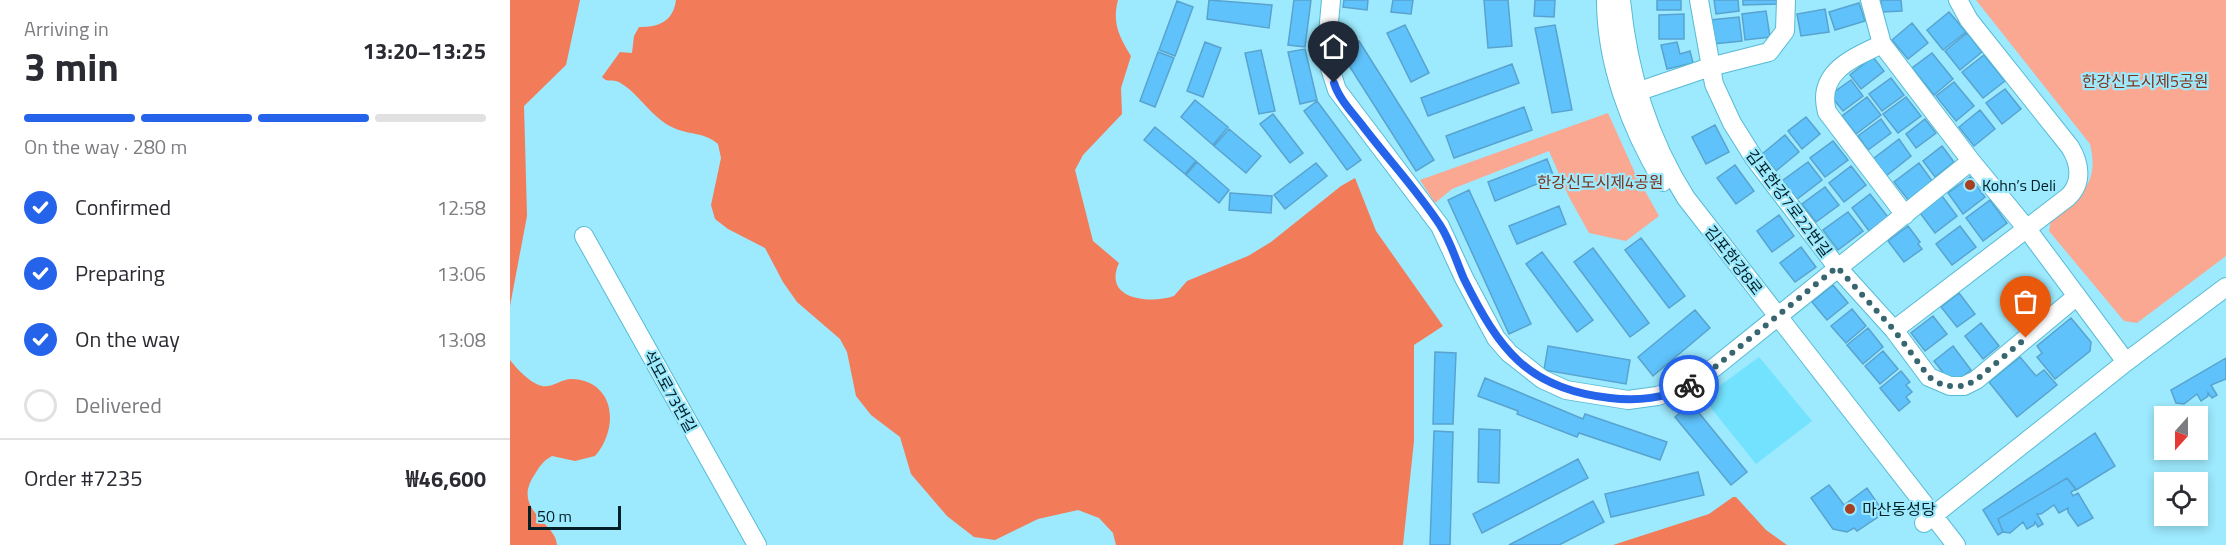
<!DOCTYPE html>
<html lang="en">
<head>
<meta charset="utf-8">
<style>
  :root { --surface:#fff; --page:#f7f7f7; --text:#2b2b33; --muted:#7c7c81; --line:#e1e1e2; --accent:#2563eb }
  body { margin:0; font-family:"Titillium Web","Noto Sans KR",sans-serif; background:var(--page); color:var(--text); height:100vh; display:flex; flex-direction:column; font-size:22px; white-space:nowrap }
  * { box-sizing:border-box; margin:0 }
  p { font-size:20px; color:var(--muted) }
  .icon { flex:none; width:33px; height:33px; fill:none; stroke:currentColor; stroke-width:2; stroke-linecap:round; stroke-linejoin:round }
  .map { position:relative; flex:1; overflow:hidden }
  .details { display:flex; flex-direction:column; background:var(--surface); width:510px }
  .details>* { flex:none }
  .needle { width:39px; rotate:201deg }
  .fabs { position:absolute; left:1644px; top:406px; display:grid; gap:12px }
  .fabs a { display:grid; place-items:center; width:54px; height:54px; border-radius:0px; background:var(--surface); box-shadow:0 3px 9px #0003; font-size:30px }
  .scale { position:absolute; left:18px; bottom:15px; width:93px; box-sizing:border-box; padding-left:6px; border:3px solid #001f26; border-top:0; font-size:16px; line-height:21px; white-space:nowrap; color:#001f26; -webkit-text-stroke:4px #9de9fd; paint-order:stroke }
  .pin { position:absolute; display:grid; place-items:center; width:51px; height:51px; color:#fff; margin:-62px -26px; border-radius:50% 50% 50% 0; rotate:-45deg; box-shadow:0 0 6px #0007 }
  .pin .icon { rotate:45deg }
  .courier { position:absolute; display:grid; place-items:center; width:60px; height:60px; margin:-30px; border:4px solid #2563eb; border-radius:50%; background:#fff; color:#222; box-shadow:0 2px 8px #0007 }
  .summary em { font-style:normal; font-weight:700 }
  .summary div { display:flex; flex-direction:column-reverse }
  .summary { display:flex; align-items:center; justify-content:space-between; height:102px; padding:0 24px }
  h1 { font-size:39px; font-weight:700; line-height:45px }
  .bar { display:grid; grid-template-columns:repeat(4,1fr); gap:9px 6px; align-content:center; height:72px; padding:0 24px }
  .bar i { height:8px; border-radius:4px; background:var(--line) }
  .bar .active { background:var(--accent) }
  .bar p { grid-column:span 4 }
  .line { display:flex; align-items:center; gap:15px; padding:0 24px; border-top:2px solid var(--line) }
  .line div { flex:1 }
  ol { padding:0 24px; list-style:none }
  li { display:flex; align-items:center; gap:18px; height:66px }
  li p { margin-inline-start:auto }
  li .icon { padding:6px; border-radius:50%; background:var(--accent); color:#fff; stroke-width:4 }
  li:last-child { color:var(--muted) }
  li i { width:33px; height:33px; border:3px solid var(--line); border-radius:50% }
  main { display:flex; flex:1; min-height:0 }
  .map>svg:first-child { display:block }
  .built { fill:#72e2fe }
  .green { fill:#faa891 }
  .forest { fill:#f27b59 }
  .building { fill:#5fc2fb; stroke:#58a3cf; stroke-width:1.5 }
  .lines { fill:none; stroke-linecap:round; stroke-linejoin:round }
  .minor-casing { stroke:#57bbd4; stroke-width:20 }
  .minor { stroke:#fff; stroke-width:18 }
  .done { stroke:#376671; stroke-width:6; stroke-dasharray:0 10.8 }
  .route { stroke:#2563eb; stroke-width:8 }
  .poi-dot { fill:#a73f21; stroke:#9de9fd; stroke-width:2 }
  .labels { text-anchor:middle; stroke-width:4.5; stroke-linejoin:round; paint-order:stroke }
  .park-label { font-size:16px; fill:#7f331d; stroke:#9de9fd }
  .poi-label { font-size:16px; fill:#001f26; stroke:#9de9fd; text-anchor:start }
  .street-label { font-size:16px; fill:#001f26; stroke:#9de9fd }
</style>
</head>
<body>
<main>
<section class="details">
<div class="summary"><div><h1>3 min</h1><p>Arriving in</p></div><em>13:20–13:25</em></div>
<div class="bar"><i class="active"></i><i class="active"></i><i class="active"></i><i></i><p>On the way · 280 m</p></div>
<ol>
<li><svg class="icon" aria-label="check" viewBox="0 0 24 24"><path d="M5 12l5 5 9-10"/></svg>Confirmed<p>12:58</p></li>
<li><svg class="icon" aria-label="check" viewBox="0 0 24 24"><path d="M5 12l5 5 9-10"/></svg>Preparing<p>13:06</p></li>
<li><svg class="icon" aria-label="check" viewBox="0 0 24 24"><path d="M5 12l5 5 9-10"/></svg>On the way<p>13:08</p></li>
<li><i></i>Delivered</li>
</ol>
<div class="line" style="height:78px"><div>Order #7235</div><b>₩46,600</b></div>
</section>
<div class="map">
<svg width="1716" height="545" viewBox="0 0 1716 545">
  <rect width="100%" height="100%" fill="#9de9fd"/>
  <path class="built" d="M1249 357 1302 421 1246 464 1193 398Z"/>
  <path class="green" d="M1466 0H1716V256L1627 323 1614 321 1539 231 1541 219C1570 197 1590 184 1580 144Z
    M1098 113 1125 173 1149 216 1116 241 1079 233 1059 197 1039 151 942 189 925 203 910 180Z"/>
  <path class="forest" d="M0 0H70L56 65 14 106 17 216 0 306Z
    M166 0H608C602 23 609 36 621 56L611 88 612 114 573 155 565 170 583 241 609 263C592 300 641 304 664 296L677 281 738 256 761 242 831 186 845 178 866 231 933 326 904 345V441L893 545H606L603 533 589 518 568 510 528 519 485 540 464 537 437 516 401 474 390 437 361 415 346 396 337 352 330 339 287 302 273 282 255 248 218 229 205 219 201 205 211 158 208 144C195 132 179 135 164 128 141 118 130 94 109 82 103 79 97 83 92 77L110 52 122 53 124 36 129 27C149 27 163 22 166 0Z
    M0 360C7 369 20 383 32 386 43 388 52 378 63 379 106 382 109 429 85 456L65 461 42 456C34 460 29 467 25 474 0 510 46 522 47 545H0Z
    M1223 497H1226L1256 530 1277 545H1103L1199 514Z"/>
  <path class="building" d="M699 0 762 5 759 28 697 19Z
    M801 0 795 47 778 45 784 0Z
    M834 0H858L857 10 833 7Z
    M883 0H903L901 14 881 12Z
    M974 0H998L1002 46 978 48Z
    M1025 0H1045L1044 17 1024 16Z
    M1147 0H1171V10H1147Z
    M1204 0H1228L1229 11 1206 14Z
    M1233 0H1268V4L1233 5Z
    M1371 0H1391L1392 11 1372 12Z
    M667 1 683 7 665 56 649 50Z
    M1349 3 1355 21 1325 30 1319 12Z
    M1315 9 1319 32 1291 36 1287 14Z
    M1256 11 1260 37 1235 40 1232 14Z
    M1439 12 1456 32 1433 50 1417 30Z
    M1174 14V39H1149V15Z
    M1229 17 1232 41 1203 44 1200 20Z
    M1402 23 1418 43 1398 59 1382 40Z
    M895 25 919 73 901 82 877 33Z
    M1045 25 1062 110 1042 113 1025 28Z
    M1457 33 1472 52 1450 70 1435 51Z
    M849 41 924 160 906 171 831 53Z
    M695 42 711 48 693 97 677 91Z
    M1167 42 1170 54 1180 51 1183 63 1157 69 1151 45Z
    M795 49 807 100 790 104 778 52Z
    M751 50 765 111 749 114 735 53Z
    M648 52 664 58 645 107 630 101Z
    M1422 53 1443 79 1424 95 1402 68Z
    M1474 55 1495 81 1473 98 1452 72Z
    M1363 57 1374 71 1351 89 1340 75Z
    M1002 64 1009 83 918 116 911 98Z
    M1381 78 1394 95 1372 111 1359 94Z
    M1341 80 1353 96 1333 111 1320 95Z
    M1444 82 1464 106 1446 121 1426 96Z
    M1495 89 1511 109 1492 124 1476 103Z
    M1357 97 1371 115 1346 134 1332 116Z
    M1396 97 1411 116 1388 133 1373 114Z
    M685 100 718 127 703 145 671 117Z
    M807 101 851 160 837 170 794 111Z
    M1014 107 1022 130 944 158 936 136Z
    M1470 110 1485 129 1464 146 1449 127Z
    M763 114 793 153 780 163 750 124Z
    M1296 117 1310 134 1292 149 1278 131Z
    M1371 119 1381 133 1358 150 1348 136Z
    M1415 119 1426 133 1406 148 1396 134Z
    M1205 125 1219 152 1196 164 1182 137Z
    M645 127 686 161 675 174 634 140Z
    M719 129 751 156 736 173 704 146Z
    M1275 135 1289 152 1266 171 1252 154Z
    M1389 139 1401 156 1376 176 1363 159Z
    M1323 141 1338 160 1315 177 1300 158Z
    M1432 146 1444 162 1425 177 1413 161Z
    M1037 159 1044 177 985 201 978 182Z
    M687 162 719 190 709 203 676 175Z
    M1298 162 1312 180 1286 200 1272 181Z
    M806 163 817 176 775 209 764 195Z
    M1409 163 1423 182 1399 201 1384 182Z
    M1225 165 1244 191 1226 204 1207 178Z
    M1341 166 1356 185 1334 202 1319 183Z
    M1460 177 1475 197 1453 214 1438 193Z
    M1315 187 1329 205 1306 222 1292 204Z
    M959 190 1021 324 999 334 938 200Z
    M720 193 762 196 761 213 719 210Z
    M1360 194 1378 217 1359 231 1342 208Z
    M1432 196 1447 216 1425 233 1410 213Z
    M1480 200 1497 223 1473 241 1456 218Z
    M1049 206 1056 224 1007 244 999 226Z
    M1338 212 1353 231 1328 250 1313 230Z
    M1269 215 1284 236 1262 252 1247 231Z
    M1398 226 1410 242 1408 244 1412 249 1394 262 1378 241Z
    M1450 226 1466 247 1442 265 1426 244Z
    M1131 238 1175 296 1159 308 1115 250Z
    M1291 247 1306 267 1285 282 1270 263Z
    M1083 248 1139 323 1120 337 1064 262Z
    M1032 252 1083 320 1067 332 1016 264Z
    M1323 285 1338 303 1317 320 1302 302Z
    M1449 293 1465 314 1447 327 1431 307Z
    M1342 309 1356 326 1336 343 1321 326Z
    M1185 310 1200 328 1143 376 1128 357Z
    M1423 316 1437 334 1415 351 1401 333Z
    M1561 318 1581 342 1580 351 1545 379 1527 357 1532 353 1527 346Z
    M1471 323 1489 346 1473 359 1455 336Z
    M1358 328 1373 347 1353 364 1337 345Z
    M1038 346 1120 360 1116 384 1034 370Z
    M1443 346 1461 370 1447 381 1439 380 1424 361Z
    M1373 351 1388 369 1370 384 1355 366Z
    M925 352 946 353 943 424H923Z
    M1510 357 1526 376 1534 370 1547 385 1507 417 1479 382Z
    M1716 358V379L1701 385 1707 395 1702 398 1698 393V396L1691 401 1687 394 1674 404 1666 403 1661 390Z
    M1391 371 1400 382 1396 385 1402 392 1396 397 1400 402 1389 411 1370 388Z
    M975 378 1073 419 1075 414 1157 442 1150 460 1069 433 1067 437 1007 414 1008 411 968 396Z
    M1181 403 1237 472 1221 485 1165 417Z
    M969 429 990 430 989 483 968 482Z
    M924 431 943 432 940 545H920Z
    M1585 433 1605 466 1566 490 1557 478 1488 519 1493 532 1488 535 1473 510Z
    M1068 459 1078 478 972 533 963 514Z
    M1188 472 1194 495 1101 517 1095 494Z
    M1557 478 1566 489 1561 492 1563 496 1568 493 1583 518 1568 526 1558 512V508L1549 513 1544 505 1531 514H1527L1533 524 1528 527 1525 522 1524 525 1517 529 1513 522 1500 533 1493 532 1488 519Z
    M1319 485 1334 505 1357 488 1374 513 1347 531 1344 528 1337 532 1323 529 1301 498Z
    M1083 501 1094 522 1049 545H999Z"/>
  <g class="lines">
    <g class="minor-casing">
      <path id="minor" d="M821 0 816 56 827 90 930 226 954 278 986 338 999 353 1032 379 1056 390 1118 400 1147 396 1174 388 1205 367 1461 161
        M1096 0C1096 64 1121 129 1153 182
        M1111 0C1118 72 1137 137 1176 198L1446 545
        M1189 0 1204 84 1222 123 1244 158 1327 267 1384 330 1419 377 1440 386H1454L1466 380 1567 296
        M1360 0 1372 44 1461 161 1517 229 1616 362
        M1372 44C1343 58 1306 72 1317 112L1395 215
        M1115 96 1200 67 1259 52 1275 31 1276 0
        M74 236 247 545
        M1384 330 1558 197C1573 183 1570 163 1560 147L1459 20 1448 0
        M1414 523 1616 362 1716 287"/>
    </g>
    <use href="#minor" class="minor"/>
  </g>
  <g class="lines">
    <path class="done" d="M1179 385 1205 367 1327 267 1384 330 1419 377 1434 386H1455L1466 380 1516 338"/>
    <path class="route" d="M824 83C829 99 842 112 852 125 877 158 907 190 930 225 941 242 946 261 954 279 989 349 1017 389 1100 398 1125 401 1157 399 1179 385"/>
  </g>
  <g class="poi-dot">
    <circle cx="1460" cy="185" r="6"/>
    <circle cx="1340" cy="509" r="6"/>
  </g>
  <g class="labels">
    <g class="park-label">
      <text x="1635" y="87">한강신도시제5공원</text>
      <text x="1090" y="188">한강신도시제4공원</text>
    </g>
    <g class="poi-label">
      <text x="1472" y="191">Kohn’s Deli</text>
      <text x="1352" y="515">마산동성당</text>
    </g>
    <g class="street-label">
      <text transform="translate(1279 203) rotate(53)" y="6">김포한강7로22번길</text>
      <text transform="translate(1224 260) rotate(52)" y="6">김포한강8로</text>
      <text transform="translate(160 391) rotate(61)" y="6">석모로73번길</text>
    </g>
  </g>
</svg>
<div class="fabs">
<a><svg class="needle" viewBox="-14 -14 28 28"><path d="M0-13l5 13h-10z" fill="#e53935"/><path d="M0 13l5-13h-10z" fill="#7c7c81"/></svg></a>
<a><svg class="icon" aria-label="locate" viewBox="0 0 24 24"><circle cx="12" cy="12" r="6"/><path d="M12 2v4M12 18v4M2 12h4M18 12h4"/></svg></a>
</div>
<div class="scale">50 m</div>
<div class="pin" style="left:1516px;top:338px;background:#ea580c"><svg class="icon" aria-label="bag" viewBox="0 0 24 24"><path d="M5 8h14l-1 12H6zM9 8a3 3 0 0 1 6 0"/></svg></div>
<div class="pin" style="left:824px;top:83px;background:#1f2937"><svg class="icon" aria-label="home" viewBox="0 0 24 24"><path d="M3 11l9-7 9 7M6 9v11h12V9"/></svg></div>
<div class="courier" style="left:1179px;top:385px"><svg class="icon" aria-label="bike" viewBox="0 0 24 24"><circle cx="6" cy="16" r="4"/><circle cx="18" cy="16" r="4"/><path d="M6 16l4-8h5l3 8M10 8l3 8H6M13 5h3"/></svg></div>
</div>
</main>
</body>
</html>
